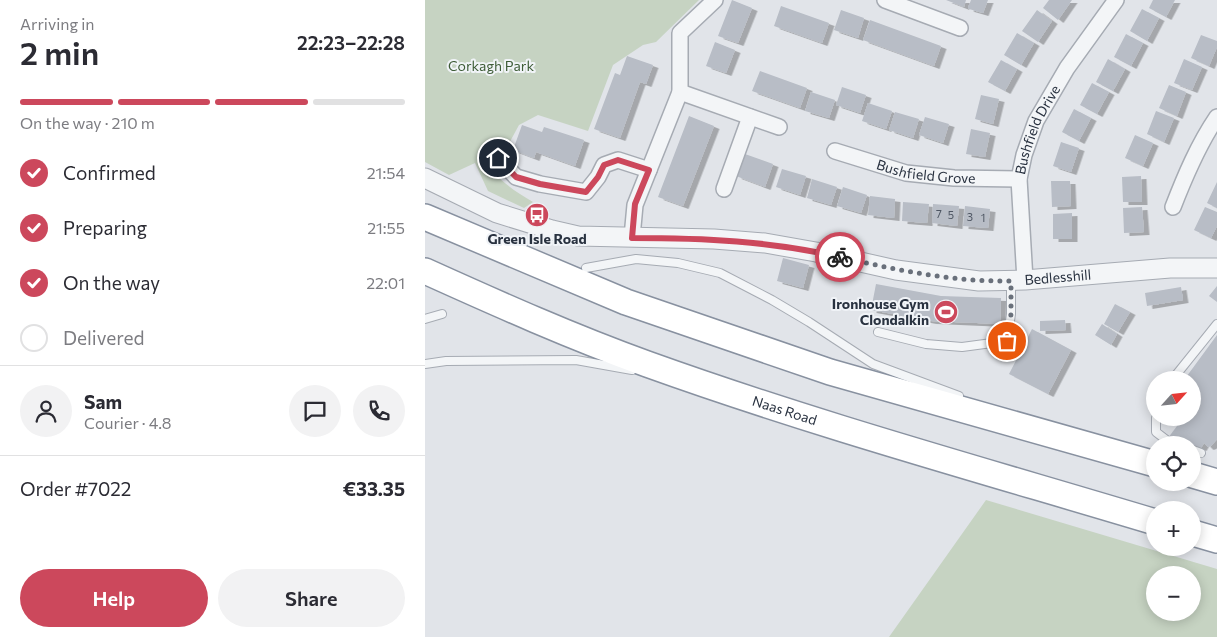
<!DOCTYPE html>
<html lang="en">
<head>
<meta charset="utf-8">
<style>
  :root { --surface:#fff; --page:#f2f2f3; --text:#2b2b33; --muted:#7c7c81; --line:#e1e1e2; --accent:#cc485c }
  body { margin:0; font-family:Commissioner,sans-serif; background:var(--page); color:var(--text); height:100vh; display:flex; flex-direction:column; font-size:19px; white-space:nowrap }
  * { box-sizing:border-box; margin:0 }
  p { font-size:16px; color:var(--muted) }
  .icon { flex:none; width:28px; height:28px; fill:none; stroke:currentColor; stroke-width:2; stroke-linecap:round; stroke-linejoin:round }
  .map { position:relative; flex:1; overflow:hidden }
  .drawer { display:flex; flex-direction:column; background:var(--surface); width:425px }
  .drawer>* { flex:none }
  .needle { width:32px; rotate:63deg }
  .controls { position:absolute; left:721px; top:371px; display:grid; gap:10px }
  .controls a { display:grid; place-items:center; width:55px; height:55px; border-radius:50%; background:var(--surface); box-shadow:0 2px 12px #0003; font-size:25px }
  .pin { position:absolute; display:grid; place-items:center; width:42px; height:42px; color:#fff; margin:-21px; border:2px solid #fff; border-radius:50%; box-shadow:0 1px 5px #0007 }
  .courier { position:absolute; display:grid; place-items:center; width:50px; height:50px; margin:-25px; border:4px solid #cc485c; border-radius:50%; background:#fff; color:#222; box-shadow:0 1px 6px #0007 }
  .overview em { font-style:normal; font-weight:600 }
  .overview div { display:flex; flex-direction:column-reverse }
  .overview { display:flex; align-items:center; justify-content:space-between; height:85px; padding:0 20px }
  h1 { font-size:32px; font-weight:600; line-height:38px }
  .bar { display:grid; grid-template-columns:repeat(4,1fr); gap:8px 5px; align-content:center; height:60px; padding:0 20px }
  .bar i { height:6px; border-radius:4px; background:var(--line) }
  .bar .on { background:var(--accent) }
  .bar p { grid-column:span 4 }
  .line { display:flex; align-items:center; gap:12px; padding:0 20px; border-top:1px solid var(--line) }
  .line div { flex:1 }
  .round { display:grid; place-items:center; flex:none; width:52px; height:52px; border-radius:26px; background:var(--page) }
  ol { padding:0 20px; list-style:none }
  li { display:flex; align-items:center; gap:15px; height:55px }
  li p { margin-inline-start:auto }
  li .icon { padding:5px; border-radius:50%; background:var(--accent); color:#fff; stroke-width:4 }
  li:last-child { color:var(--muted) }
  li i { width:28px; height:28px; border:2px solid var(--line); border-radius:50% }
  .cta { display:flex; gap:10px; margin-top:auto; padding:10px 20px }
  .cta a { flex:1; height:58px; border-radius:30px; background:var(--accent); color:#fff; font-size:20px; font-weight:600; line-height:58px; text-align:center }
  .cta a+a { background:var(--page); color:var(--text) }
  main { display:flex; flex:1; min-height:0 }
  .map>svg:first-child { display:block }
  .green { fill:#c6d3c2; fill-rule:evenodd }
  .building { fill:#b8bdc6; filter:url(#shadow) }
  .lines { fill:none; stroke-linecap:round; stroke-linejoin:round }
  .service-casing { stroke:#a6abb3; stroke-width:10 }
  .minor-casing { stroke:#a6abb3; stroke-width:18 }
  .tertiary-casing { stroke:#a6abb3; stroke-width:21 }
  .trunk-casing { stroke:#8891a0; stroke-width:28 }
  .service { stroke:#f3f5f7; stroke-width:8 }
  .minor { stroke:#f3f5f7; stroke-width:15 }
  .tertiary { stroke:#f3f5f7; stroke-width:19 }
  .trunk { stroke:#fff; stroke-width:25 }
  .done { stroke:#69707b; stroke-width:5; stroke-dasharray:0 9 }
  .route { stroke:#cc485c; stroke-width:6 }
  .labels { text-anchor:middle; stroke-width:4; stroke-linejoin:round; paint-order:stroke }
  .number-label { font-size:11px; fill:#4d5562 }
  .park-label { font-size:14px; fill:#3e5c37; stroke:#f0f3f7 }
  .street-label { font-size:14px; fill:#293240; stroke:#f0f3f7 }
  .poi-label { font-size:14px; font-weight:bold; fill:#293240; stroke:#f0f3f7 }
</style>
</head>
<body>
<main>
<section class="drawer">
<div class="overview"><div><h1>2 min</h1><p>Arriving in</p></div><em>22:23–22:28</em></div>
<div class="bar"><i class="on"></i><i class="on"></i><i class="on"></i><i></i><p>On the way · 210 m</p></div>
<ol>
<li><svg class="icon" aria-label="check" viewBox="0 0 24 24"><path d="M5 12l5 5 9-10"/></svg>Confirmed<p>21:54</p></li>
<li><svg class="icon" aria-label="check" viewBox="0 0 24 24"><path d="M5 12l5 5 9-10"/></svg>Preparing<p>21:55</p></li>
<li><svg class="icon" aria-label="check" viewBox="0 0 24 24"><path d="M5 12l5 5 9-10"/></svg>On the way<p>22:01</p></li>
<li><i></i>Delivered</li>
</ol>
<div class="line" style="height:90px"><a class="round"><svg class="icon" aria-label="person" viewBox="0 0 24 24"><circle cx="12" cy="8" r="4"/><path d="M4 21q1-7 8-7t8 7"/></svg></a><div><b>Sam</b><p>Courier · 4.8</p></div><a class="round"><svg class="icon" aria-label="chat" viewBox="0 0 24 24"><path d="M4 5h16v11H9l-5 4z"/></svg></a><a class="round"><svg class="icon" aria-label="phone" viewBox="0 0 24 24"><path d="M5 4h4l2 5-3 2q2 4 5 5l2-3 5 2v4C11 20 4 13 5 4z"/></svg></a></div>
<div class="line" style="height:65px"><div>Order #7022</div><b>€33.35</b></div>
<div class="cta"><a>Help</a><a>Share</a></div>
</section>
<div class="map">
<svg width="792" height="637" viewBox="0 0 792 637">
  <defs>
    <filter id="shadow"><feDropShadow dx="5.5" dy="3" stdDeviation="0" flood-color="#0004"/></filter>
  </defs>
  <rect width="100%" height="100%" fill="#e1e4e9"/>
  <path class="green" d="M0 0H274L231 42 218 45 188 65 163 131 113 115 94 125 82 147 72 145 57 156C69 177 87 190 108 202L99 208 63 191 50 163 24 175 0 162Z
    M561 500 792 569V637H464ZM730 575H768V612H730Z"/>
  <path class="building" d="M307 0 327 8 313 43 293 36Z
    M521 0H541L539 7Z
    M546 0H563L558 13 544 9 543 8Z
    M624 0H647L633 20 618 8Z
    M728 0H750L741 17 724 8Z
    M356 6 404 23 397 43 349 26Z
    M717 9 734 18 722 41 705 31Z
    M416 10 439 18 433 38 409 30Z
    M612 10 627 21 613 42 597 31Z
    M445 20 516 46 509 66 438 40Z
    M592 33 609 43 596 65 579 55Z
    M701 34 718 43 706 66 689 57Z
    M776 35 792 41V47L784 66 766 58Z
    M290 42 310 50 301 73 281 66Z
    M202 56 228 65 221 84 215 82 195 138 169 129 190 73 195 75Z
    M683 59 700 69 688 91 671 82Z
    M759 59 777 67 767 90 749 83Z
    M576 60 592 69 580 91 563 82Z
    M335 71 382 88 375 108 327 91Z
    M667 83 684 92 672 114 655 105Z
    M744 85 761 92 752 116 734 108Z
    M417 87 441 95 435 113 411 105Z
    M386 92 410 100 404 118 380 111Z
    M556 95 574 99 568 124 550 119Z
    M443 103 467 111 461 129 437 121Z
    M649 109 666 118 654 141 637 132Z
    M731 111 749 118 739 142 722 134Z
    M470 112 494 119 488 138 464 130Z
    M264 116 289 126 258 206 233 197Z
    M500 117 524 124 518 143 494 135Z
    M97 125 117 132 119 127 159 140 150 166 111 152 109 158 88 150Z
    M546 129 565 133 560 157 541 154Z
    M710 135 728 143 718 166 700 158Z
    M636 142 654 148 646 172 628 166Z
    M320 154 348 164 340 187 311 176Z
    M357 169 381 176 375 195 351 187Z
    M716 176 717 202H698L697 177Z
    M387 179 412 187 406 205 382 198Z
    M626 181H645L646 206 627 207Z
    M792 182V208L782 203Z
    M418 187 442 195 436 213 412 206Z
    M445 196 470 199 469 218 443 215Z
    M478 202 504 204 502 223 477 221Z
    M508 204 534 206 532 226 507 223Z
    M540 206 565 209 563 228 538 226Z
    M717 207 719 232 699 233 698 208Z
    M780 207 792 212V226L786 238 769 230Z
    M647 213V239H628V214Z
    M358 258 384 265 378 288 352 281Z
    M451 284 516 296 576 298 575 324 506 321 446 310Z
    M792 286V302L784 296Z
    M756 287 758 300 722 306 720 293Z
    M690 304 705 312 693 332 679 324Z
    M640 320 641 330 615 331V321Z
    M677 324 692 334 686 345 670 335Z
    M607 329 646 350 623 394 584 374Z
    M792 335V439L786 446 783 447 779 443 776 448 743 438 758 418H768V380H759Z"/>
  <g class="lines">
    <g class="service-casing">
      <path id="service" d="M161 268 211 259 253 263 295 273 347 300 384 322 448 364 534 396
        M0 319 17 314
        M453 332 501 344 537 347 582 341 586 314V281
        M0 364 21 361 151 360 207 370
        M747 380 792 324
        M731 418V432L744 442 751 445
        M768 450 776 453"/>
    </g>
    <g class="minor-casing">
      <g id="minor">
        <path d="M460 0 535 28"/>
        <path d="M255 92 354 127"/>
        <path id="s1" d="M410 151 481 173 529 178 594 179"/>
        <path d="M73 158 91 177 115 184 161 192 173 177 179 165 193 160 224 170"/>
        <path d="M299 189 325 117"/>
        <path d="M748 207C760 176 773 145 792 117"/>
        <path d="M207 237 210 205 255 92V33L290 0"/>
        <path id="s2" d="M600 280 594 179 599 155 611 121 642 68 691 0"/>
      </g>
    </g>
    <g class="tertiary-casing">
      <g id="tertiary">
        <path id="s3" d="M0 178 72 213 127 230 153 236 289 239 340 243 391 252 471 270 554 281 600 280 745 268H792"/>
      </g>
    </g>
    <g class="trunk-casing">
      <g id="trunk">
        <path d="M0 217 201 302 405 372 730 464"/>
        <path id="s4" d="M0 271C73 304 147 337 222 364 389 424 560 471 730 522"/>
        <path d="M768 475 792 482"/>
        <path d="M768 533 792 540"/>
      </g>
    </g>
    <use href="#service" class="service"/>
    <use href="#minor" class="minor"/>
    <use href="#tertiary" class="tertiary"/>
    <use href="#trunk" class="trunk"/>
  </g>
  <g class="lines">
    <path class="done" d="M415 257C472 270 528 282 586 281V314L582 341"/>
    <path class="route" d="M73 158 91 177 115 184 161 192 173 177 179 165 193 160 224 170 210 204 207 238C278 238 346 241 415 257"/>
  </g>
  <defs>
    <g id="bus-disc" transform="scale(1.25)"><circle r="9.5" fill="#cc485c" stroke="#f0f3f7"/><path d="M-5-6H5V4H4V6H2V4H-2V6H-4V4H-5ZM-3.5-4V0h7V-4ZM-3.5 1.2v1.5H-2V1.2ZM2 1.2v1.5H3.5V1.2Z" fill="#fff"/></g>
    <g id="stadium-disc" transform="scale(1.25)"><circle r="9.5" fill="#cc485c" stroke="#f0f3f7"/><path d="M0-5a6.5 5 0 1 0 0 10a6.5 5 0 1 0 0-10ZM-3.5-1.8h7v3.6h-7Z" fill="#fff"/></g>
  </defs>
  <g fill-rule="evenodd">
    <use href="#bus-disc" x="112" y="215"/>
    <use href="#stadium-disc" x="521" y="312"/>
  </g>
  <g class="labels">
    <g class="number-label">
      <text x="514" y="218">7</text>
      <text x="526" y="219">5</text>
      <text x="545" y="221">3</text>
      <text x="558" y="222">1</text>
    </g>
    <g class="park-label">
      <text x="66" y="71">Corkagh Park</text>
    </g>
    <g class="street-label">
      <text dy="5" stroke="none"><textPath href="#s2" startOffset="154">Bushfield Drive</textPath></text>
      <text dy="5" stroke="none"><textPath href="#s1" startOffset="94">Bushfield Grove</textPath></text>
      <text dy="5" stroke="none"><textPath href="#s3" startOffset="648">Bedlesshill</textPath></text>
      <text dy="5" stroke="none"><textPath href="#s4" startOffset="386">Naas Road</textPath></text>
    </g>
    <g class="poi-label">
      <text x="112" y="244">Green Isle Road</text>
      <text x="504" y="309" text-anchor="end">Ironhouse Gym<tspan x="504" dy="16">Clondalkin</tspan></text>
    </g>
  </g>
</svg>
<div class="controls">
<a><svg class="needle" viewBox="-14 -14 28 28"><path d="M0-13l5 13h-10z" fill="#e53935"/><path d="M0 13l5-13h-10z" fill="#7c7c81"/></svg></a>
<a><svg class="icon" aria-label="locate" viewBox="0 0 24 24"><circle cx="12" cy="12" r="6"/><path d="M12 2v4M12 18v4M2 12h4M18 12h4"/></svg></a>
<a>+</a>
<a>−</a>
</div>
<div class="pin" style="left:582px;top:341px;background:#ea580c"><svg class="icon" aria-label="bag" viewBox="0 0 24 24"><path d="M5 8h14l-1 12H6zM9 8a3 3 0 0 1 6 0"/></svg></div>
<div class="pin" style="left:73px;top:158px;background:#1f2937"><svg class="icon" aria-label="home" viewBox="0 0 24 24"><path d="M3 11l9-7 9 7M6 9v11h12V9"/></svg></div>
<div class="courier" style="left:415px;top:257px"><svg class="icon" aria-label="bike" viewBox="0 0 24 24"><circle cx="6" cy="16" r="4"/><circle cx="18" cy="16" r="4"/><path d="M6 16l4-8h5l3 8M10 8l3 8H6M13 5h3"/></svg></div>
</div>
</main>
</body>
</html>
